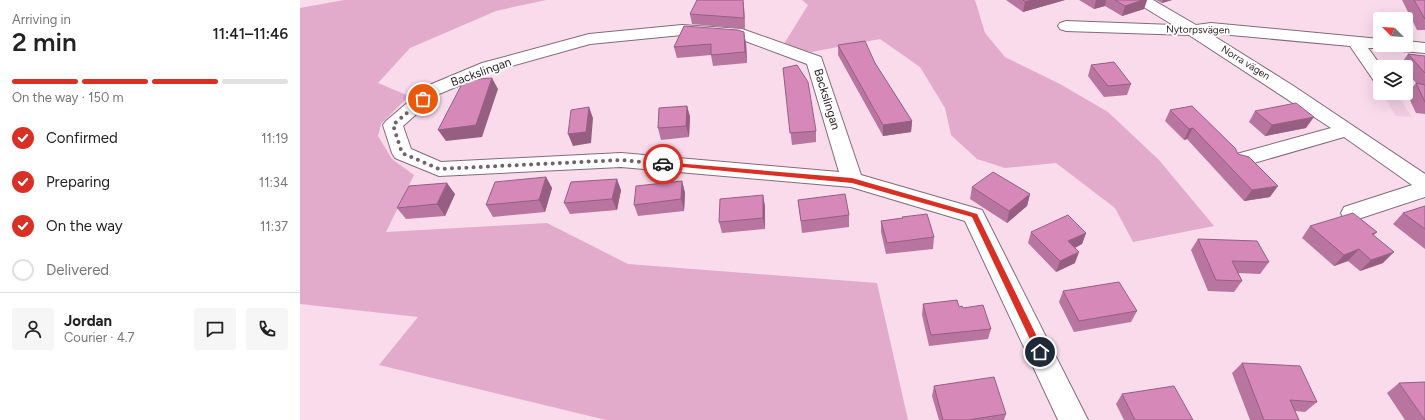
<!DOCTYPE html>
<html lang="en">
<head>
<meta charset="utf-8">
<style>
  :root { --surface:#fff; --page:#f6f6f6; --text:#222; --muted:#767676; --line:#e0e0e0; --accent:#d93025 }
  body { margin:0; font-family:Figtree,sans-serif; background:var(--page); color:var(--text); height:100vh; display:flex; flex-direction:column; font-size:15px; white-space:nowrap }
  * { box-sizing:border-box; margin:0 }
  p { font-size:13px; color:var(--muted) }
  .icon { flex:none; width:22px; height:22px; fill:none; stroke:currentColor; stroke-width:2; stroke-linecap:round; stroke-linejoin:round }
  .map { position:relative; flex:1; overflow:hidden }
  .details { display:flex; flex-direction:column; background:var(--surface); width:300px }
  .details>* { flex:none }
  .needle { width:26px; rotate:294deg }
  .fabs { position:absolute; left:1073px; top:12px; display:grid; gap:8px }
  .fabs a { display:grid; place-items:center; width:40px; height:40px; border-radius:4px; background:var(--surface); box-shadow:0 4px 16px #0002; font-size:20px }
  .pin { position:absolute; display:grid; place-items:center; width:34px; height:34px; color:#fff; margin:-17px; border:2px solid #fff; border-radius:50%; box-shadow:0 1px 4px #0007 }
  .courier { position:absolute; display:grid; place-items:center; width:40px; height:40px; margin:-20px; border:3px solid #d93025; border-radius:50%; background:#fff; color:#222; box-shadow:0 1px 5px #0007 }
  .head em { font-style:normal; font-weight:600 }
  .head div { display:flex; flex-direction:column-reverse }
  .head { display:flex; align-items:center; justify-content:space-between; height:68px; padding:0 12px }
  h1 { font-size:26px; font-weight:600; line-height:30px }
  .bar { display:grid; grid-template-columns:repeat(4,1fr); gap:6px 4px; align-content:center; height:48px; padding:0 12px }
  .bar i { height:5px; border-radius:3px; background:var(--line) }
  .bar .on { background:var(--accent) }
  .bar p { grid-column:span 4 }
  .line { display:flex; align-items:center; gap:10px; padding:0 12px; border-top:1px solid var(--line) }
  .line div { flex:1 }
  .round { display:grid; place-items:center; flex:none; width:42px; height:42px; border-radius:4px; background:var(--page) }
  ol { padding:0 12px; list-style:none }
  li { display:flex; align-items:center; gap:12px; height:44px }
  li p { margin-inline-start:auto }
  li .icon { padding:4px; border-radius:50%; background:var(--accent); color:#fff; stroke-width:4 }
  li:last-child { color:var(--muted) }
  li i { width:22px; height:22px; border:2px solid var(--line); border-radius:50% }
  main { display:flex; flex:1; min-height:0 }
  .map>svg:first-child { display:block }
  .built { fill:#f2cde2 }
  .green { fill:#e2abcc }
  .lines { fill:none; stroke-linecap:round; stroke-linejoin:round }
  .minor-casing { stroke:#846a7a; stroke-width:2 }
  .minor { fill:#fff; fill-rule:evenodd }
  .wall { fill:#b8759f }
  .shaded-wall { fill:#965f82 }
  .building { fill:#d688b9; stroke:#965f82 }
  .route { fill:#d93025 }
  .done { stroke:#72606a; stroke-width:4; stroke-dasharray:0 7.2 }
  .labels { text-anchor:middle; stroke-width:4; stroke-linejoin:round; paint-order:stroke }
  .far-street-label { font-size:10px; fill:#291e24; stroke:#fff }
  .street-label { font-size:12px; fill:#291e24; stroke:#fff }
</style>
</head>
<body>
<main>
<section class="details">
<div class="head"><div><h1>2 min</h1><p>Arriving in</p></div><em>11:41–11:46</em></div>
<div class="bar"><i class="on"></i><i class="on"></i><i class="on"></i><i></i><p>On the way · 150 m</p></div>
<ol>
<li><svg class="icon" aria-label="check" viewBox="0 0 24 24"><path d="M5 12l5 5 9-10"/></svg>Confirmed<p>11:19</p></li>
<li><svg class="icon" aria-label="check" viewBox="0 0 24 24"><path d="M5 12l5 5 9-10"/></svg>Preparing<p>11:34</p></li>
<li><svg class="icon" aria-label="check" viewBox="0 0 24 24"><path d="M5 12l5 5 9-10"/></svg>On the way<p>11:37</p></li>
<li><i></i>Delivered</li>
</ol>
<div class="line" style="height:72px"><a class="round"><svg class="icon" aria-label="person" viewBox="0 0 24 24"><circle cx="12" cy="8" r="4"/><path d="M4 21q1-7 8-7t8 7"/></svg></a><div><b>Jordan</b><p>Courier · 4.7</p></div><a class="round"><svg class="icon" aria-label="chat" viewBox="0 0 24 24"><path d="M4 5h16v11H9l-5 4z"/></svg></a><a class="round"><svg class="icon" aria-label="phone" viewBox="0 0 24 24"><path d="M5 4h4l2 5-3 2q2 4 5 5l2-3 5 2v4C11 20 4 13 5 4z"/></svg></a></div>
</section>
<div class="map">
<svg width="1125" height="420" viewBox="0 0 1125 420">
  <rect width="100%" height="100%" fill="#f9dbec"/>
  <path class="built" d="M1085 98 1101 100 1112 117 1096 116Z"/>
  <path class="green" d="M44 0H246L196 11 110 48 78 83 109 96 81 124 78 136 92 159 114 175 86 232 247 223 328 264 577 283 608 420H306L79 365 118 317 0 304V8Z
    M502 0H675L685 33 705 57 760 84 808 112 859 160 914 226 833 242 815 208 756 163 705 168 677 159 651 135 645 108 620 67 580 39 511 52 484 44 508 5Z"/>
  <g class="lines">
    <g class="minor-casing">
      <path id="minor" d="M835 0H853L896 25 911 23 1080 39V45H1106V41L1125 43V53L1091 50 1085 48H1068L1082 67H1080V82L1074 81 1050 46 909 33 992 85 1125 174V197L1052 221 1044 219 1041 213 1044 207 1112 185 1044 137 940 167 933 165 930 160 933 155 1031 128 889 35 766 31 760 29 758 26 760 23 766 21 873 25 837 3Z
        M382 25 442 29 521 57 561 175 682 210 788 420H758L665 221 551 187 321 167 139 176 95 158 92 153 83 125 86 121 127 86 182 63 289 34ZM382 35 440 39 507 64 539 172 321 153 141 162 111 149 103 126 139 94 194 71 290 44Z"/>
    </g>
    <use href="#minor" class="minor"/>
  </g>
  <path class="wall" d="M397 0H443L444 7 445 29 392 24 390 14Z
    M706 0H765L723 12Z
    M779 0H847L844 9 822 16 805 6 794 9Z
    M856 0H872L862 3Z
    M1102 0H1125V30H1117Z
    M384 26 446 43 447 63 413 66 411 55 377 58 374 47Z
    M538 45 575 63 612 121 611 132 583 136 538 55Z
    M1108 54 1125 56V114L1116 113 1107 94 1116 83 1106 72V67H1101L1100 65Z
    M791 65 831 84 827 95 804 97 788 76Z
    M483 68 516 131V142L492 145Z
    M387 106 390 117 389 137 361 140 358 128Z
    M870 110 938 154 970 197 944 201 887 139 884 140 865 121Z
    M955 111 1006 128 965 136 949 122Z
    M246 177 252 188 245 212 193 217 186 205Z
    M382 181 385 193 384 211 338 216 334 205Z
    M672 187 730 194 727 206 707 223 670 199Z
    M321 190 317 210 270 214 264 203Z
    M155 194 145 216 106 219 97 208Z
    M463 195 465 207V229L422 233 419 222Z
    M498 200 549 215V227L502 233Z
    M1125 206V249L1093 224 1103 213Z
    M602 217 634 237 633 249 586 254 581 232V221L602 218Z
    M1010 226 1077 232 1074 235 1083 263 1060 271 1048 261 1034 266 1002 238Z
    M731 232 786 233 782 244 775 248V263L756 272 728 243Z
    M898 239 969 262 960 274 938 273 942 281 934 292 908 291 891 250Z
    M763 291 837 311 831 322 774 332 759 302Z
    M623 304 659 307 663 308 691 329 688 339 629 346 622 315Z
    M942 363 1017 402 1005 412 995 411 999 420H950L932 373Z
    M1099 383 1125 420H1105L1087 393Z
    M634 386 706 414 704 420H639L632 396Z
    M822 394 893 420H824L816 404Z"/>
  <path class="shaded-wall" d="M443 0 444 7 445 29 444 18Z
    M732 0H765L723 12 725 2Z
    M796 0H806L805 6 794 9Z
    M843 0H847L844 9 822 16 825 6Z
    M863 0H872L862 3Z
    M444 32 446 43 447 63 445 52Z
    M192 78 198 89 182 137 146 141 138 130Z
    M387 106 390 117 389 137 386 126Z
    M289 107 293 118 291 143 273 146 268 134Z
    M1014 117 1006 128 965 136 972 125Z
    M612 121 611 132 583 136V125Z
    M893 128 887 139 884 140 889 129Z
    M246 177 252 188 245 212 239 200Z
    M317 179 321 190 317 210 312 199Z
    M382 181 385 193 384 211 381 199Z
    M147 183 155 194 145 216 137 204Z
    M978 186 970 197 944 201 952 190Z
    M730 194 727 206 707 223 709 211Z
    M463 195 465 207V229L463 218Z
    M786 233 782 244 764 253 768 241Z
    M1059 249 1048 261 1034 266 1044 255Z
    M779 252 775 263 756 272 760 261Z
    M1094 252 1083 263 1060 271 1071 260Z"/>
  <path class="building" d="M397 0H443L444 18 390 14Z
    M723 0H732L725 2Z
    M815 0H843L825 6Z
    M1114 0H1125V19Z
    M384 26 438 30 444 32 445 52 411 55V44L374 47Z
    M565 41 575 63 612 121 583 125 538 45Z
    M1108 54 1125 56V73Z
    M814 62 831 84 808 86 791 65Z
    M497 65 508 82 516 131 490 133 483 68Z
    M192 78 176 125 138 130 164 80Z
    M1116 83 1125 85V102Z
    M996 103 1014 117 972 125 955 111Z
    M387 106 386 126 358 128 359 108Z
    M892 106 935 148 938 154 949 157 978 186 952 190 893 128 889 129 870 110Z
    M289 107 286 132 268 134 271 110Z
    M693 172 730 194 709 211 672 187Z
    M246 177 239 200 186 205 195 182Z
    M317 179 312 199 264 203 271 182Z
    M382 181 381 199 334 205 336 186Z
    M147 183 137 204 97 208 109 186Z
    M545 194 549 215 501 221 498 200Z
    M463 195V218L419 222 420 199Z
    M1125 206V229L1103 213Z
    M1053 213 1077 232 1072 234 1094 252 1071 260 1059 249 1044 255 1010 226Z
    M627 214 634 237 587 243 581 221 603 218 602 217Z
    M768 215 786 233 768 241 779 252 760 261 731 232Z
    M898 239 957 241 969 262 932 261 942 281 916 280Z
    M819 282 837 311 779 321 763 291Z
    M657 300 659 307 662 306 663 308 683 305 691 329 631 335 623 304Z
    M942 363 1000 366 1017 402 990 400 999 420H964Z
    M694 377 706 414 668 420H643L634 386Z
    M1125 382V420L1099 383Z
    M874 386 893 420H835L822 394Z"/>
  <path class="route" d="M363 162 552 178 677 214 743 349V354H737L672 217 552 183 361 165V163Z"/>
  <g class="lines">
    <path class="done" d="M123 99 93 125 102 153 139 169 321 160 363 164"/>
  </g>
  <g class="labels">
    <g class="far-street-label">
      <text transform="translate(898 29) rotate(1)" y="4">Nytorpsvägen</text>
      <text transform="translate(946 62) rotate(32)" y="4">Norra vägen</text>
    </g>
    <g class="street-label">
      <text transform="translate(181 72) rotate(-20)" y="4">Backslingan</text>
      <text transform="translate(527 99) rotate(73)" y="4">Backslingan</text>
    </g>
  </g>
</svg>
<div class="fabs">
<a><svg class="needle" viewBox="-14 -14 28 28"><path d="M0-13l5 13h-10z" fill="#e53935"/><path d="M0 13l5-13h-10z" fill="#767676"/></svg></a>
<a><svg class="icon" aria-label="layers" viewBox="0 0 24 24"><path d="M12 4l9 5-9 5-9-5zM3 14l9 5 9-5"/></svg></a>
</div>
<div class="pin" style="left:123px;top:99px;background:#ea580c"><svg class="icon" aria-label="bag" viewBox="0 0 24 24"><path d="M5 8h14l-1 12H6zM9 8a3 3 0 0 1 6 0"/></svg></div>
<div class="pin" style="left:740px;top:352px;background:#1f2937"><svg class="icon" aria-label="home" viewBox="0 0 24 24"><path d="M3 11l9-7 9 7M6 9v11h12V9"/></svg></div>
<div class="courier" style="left:363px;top:164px"><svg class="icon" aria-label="car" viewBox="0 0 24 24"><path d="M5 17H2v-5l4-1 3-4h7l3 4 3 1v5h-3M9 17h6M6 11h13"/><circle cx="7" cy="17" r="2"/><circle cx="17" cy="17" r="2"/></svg></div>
</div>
</main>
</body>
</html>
